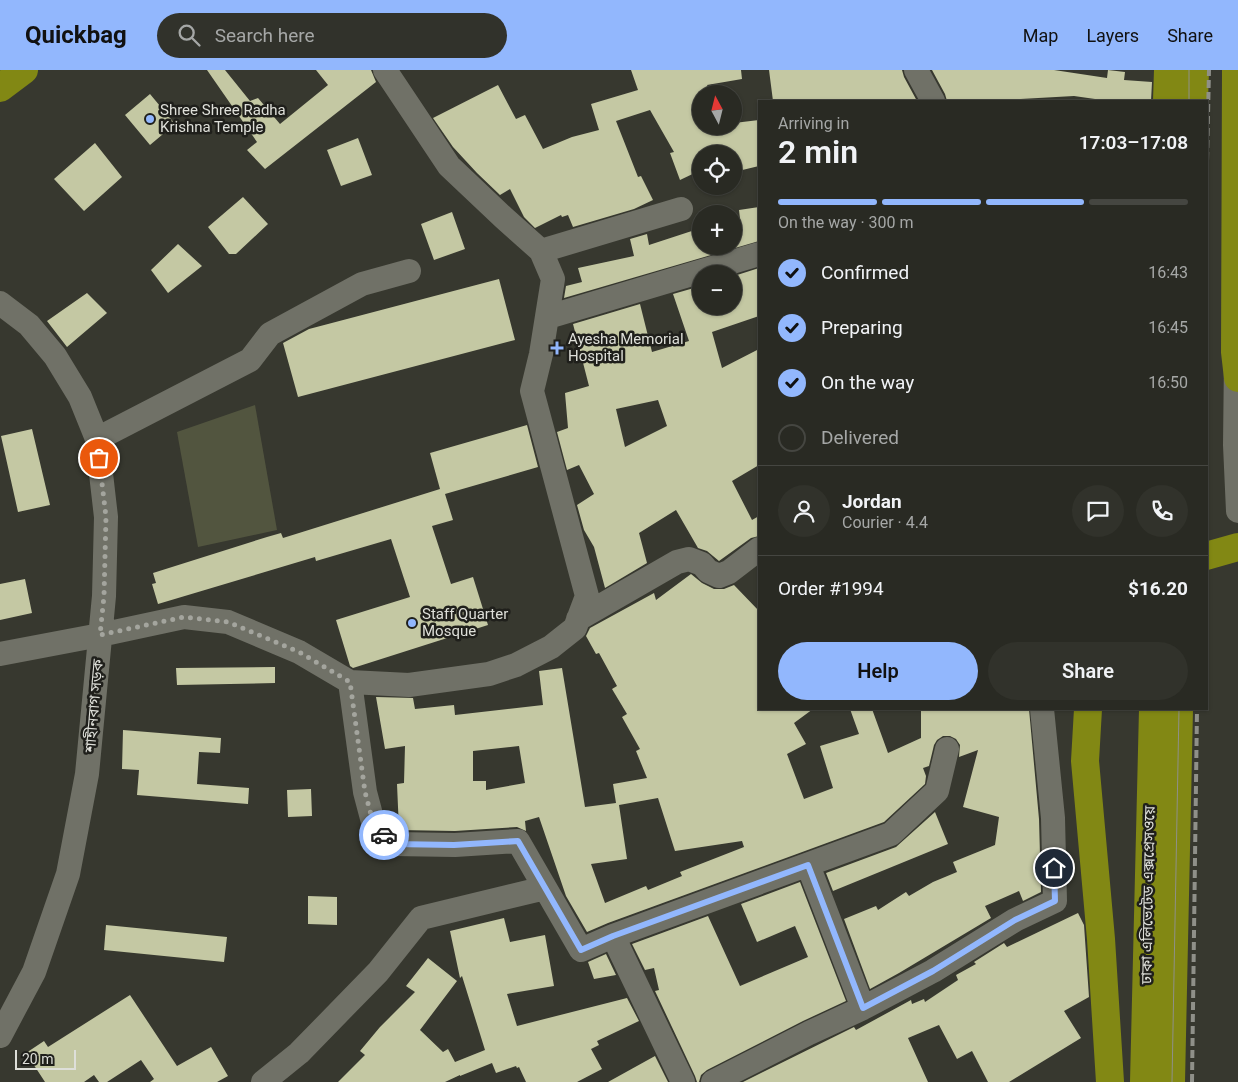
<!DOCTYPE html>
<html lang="en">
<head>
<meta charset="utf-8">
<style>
  :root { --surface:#292a23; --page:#31322b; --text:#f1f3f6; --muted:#a5a7a6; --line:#454641; --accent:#92b7fd }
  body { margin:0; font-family:Roboto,"Noto Sans Bengali",sans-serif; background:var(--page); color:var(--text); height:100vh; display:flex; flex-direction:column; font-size:19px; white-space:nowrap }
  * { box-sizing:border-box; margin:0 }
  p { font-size:16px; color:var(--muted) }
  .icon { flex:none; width:28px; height:28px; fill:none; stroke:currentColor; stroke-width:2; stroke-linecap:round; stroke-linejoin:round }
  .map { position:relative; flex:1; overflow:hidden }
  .panel { position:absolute; left:758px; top:30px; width:450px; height:610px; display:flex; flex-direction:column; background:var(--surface); border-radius:0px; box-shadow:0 1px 4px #0004,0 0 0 1px var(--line) }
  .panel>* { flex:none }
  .needle { width:32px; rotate:353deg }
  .buttons { position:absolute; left:692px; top:15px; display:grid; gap:10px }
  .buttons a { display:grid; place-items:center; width:50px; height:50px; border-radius:50%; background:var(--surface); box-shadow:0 1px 4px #0004,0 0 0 1px var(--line); font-size:25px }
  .scale { position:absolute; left:15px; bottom:12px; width:61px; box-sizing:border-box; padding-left:5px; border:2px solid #dedfd9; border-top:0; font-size:14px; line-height:18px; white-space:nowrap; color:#dedfd9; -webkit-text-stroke:4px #1f1f1b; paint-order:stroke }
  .pin { position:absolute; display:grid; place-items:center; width:42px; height:42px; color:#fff; margin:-21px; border:2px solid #fff; border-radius:50%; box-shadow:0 1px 5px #0007 }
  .courier { position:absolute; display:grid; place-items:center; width:50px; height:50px; margin:-25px; border:4px solid #92b7fd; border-radius:50%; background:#fff; color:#222; box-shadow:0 1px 6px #0007 }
  .headline em { font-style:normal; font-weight:600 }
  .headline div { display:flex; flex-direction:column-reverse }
  .headline { display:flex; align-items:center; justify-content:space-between; height:85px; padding:0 20px }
  h1 { font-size:32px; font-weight:600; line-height:38px }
  .bar { display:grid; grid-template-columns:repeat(4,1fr); gap:8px 5px; align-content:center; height:60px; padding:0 20px }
  .bar i { height:6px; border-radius:4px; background:var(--line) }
  .bar .active { background:var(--accent) }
  .bar p { grid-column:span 4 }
  .line { display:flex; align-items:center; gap:12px; padding:0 20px; border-top:1px solid var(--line) }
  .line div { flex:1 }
  .round { display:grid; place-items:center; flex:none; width:52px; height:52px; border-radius:26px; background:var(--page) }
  ol { padding:0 20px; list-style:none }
  li { display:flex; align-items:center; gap:15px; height:55px }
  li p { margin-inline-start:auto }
  li .icon { padding:5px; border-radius:50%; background:var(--accent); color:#111; stroke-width:4 }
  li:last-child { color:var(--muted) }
  li i { width:28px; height:28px; border:2px solid var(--line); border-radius:50% }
  .cta { display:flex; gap:10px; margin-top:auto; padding:10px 20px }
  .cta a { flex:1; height:58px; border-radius:30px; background:var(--accent); color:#111; font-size:20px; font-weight:600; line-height:58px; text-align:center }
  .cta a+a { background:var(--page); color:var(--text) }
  header { display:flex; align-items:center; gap:30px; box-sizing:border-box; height:70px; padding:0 25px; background:var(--accent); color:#111 }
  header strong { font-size:24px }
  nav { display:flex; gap:28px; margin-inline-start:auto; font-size:18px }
  .search { width:350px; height:45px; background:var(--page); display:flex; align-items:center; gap:12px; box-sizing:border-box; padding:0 18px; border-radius:28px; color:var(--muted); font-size:19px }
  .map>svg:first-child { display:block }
  .green { fill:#52553f }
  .building { fill:#c4c8a3; fill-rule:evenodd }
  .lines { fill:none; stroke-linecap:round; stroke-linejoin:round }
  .minor { stroke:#707167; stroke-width:24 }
  .highway { stroke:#828814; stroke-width:28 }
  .tram { stroke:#8f9089; stroke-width:1 }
  .rail { stroke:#8f9089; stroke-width:4; stroke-dasharray:8 4; stroke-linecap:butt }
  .done { stroke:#a4a59e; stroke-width:5; stroke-dasharray:0 9 }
  .route { stroke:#92b7fd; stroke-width:6 }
  .poi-dot { fill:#92b7fd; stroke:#1f1f1b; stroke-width:2 }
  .labels { text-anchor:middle; stroke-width:5; stroke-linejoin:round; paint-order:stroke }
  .poi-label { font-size:15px; fill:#dedfd9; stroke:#1f1f1b; text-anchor:start }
  .street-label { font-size:15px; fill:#dedfd9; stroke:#1f1f1b }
</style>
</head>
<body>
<header>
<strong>Quickbag</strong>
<div class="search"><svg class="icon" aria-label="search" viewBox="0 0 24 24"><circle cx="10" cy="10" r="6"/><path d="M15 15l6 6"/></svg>Search here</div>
<nav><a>Map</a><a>Layers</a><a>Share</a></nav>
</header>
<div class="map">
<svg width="1238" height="1012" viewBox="0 0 1238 1012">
  <rect width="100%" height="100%" fill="#37382f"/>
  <path class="green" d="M255 335 277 460 198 477 177 362Z"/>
  <path class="building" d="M207 0H225L250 31 258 28 280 54 328 15 316 0H371L376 12 265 99 247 80 257 72Z
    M631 0H741L742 9 707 15 712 24H701V56H734V53L759 50V96L734 102V84H701V100L680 110 670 83 674 82 650 40 616 51 638 107 641 106 653 130 634 139 573 157 568 145 562 147 561 145 535 158 524 147 510 119 500 125 477 103 453 77 433 48 498 15 516 49 525 45 543 79 572 67 599 60 591 34 638 20Z
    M769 0H902L904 7 917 31H773Z
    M932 0H1054L1107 8 1108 0 1125 2 1124 10 1152 12 1151 31H1109L1074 26 985 31H947L945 24Z
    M150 24 175 54 150 75 125 45Z
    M358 68 372 105 341 116 327 80Z
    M95 73 122 107 84 141 54 109Z
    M243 127 268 154 236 184H229L208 157Z
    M759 137V171L564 228 566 216 582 212 578 198 634 186 630 169 647 164 649 175 701 158V176H734V168L742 166 739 140Z
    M452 142 465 179 434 190 421 154Z
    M178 174 202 196 168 223 151 200Z
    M759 198V246L712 262 722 298 759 279V395L732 411 752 450 759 446V466L751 468 719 491 707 481 698 478 676 440 639 463 647 493 605 518 594 477 584 460 577 435 594 424 579 395 567 400 557 362 568 358 565 323 589 316 573 254 640 234 652 282 689 271 673 224 701 216V236H734V206ZM658 330 667 356 625 377 616 339Z
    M499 209 515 270 298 327 283 273 309 259Z
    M87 223 107 243 67 277 47 251Z
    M527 355 538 397 445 424 453 450 432 456 451 514 473 507 488 555 353 598 350 596 336 550 410 527 391 469 316 491 315 487 158 534 152 514 156 513 153 503 267 467 281 463 283 468 440 419 430 383Z
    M32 359 50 435 18 442 1 366Z
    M691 504 702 513 714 519H724L734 515 759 541V639H813L794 653 806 674 787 684 804 729 833 718 820 676 859 664 850 639H872L888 683 921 668V639H1029L1039 749 1041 822 1023 831 1019 821 985 836 991 848 899 903 870 919 844 849 876 836 878 840 906 822 909 826 933 812 957 802 953 792 995 775 999 747 963 737 978 680 959 687 960 675 956 669 950 666H943L937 670 934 675 929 696 923 698 926 706 925 714 884 752 608 853 587 862 566 826 539 747 525 751 526 761 517 757 455 761 399 760 397 714 404 713 405 676 385 679 376 627 413 628 415 639 454 635 455 645 543 635 539 601 562 598 585 737 616 733 613 714 647 708 636 681 640 679 622 647 627 644 612 619 617 616 599 583 596 584 586 566 590 558 654 523 656 530ZM519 676 525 713 486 720V711H473V681ZM658 728 675 781 742 771 744 777 680 802 682 806 648 820 646 816 605 833 591 794 627 789 619 735Z
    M25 509 32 543 0 550V514Z
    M275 597V613L177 615 176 598Z
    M123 660 221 668 220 683 199 682 197 714 249 718 248 734 137 725 139 700 122 699Z
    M311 719 312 746 288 747 287 720Z
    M935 742 948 774 833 821 826 803 896 777Z
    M800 812 846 931 803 951 707 1000 701 1005 699 1012H697L695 1006 655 921 659 920 654 898 645 900 632 874 708 846 740 916 808 887 795 856 757 872 741 834Z
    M308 826 337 827V855L308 854Z
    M1078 843 1084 855 1089 927 1064 941 1081 968 1009 1012H988L972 981 957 989 939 955 908 968 928 1012H743L854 957 856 960 911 930 912 934 924 929 925 932 958 910 956 905 976 894 974 892 1004 873 1007 877Z
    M504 848 510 872 545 865 554 916 507 924 517 956 627 928 639 951 597 971 599 975 591 979 602 999 577 1012H526L519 997 517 998 516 996 496 1003 492 993 460 1006V1005L445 1012H338L365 985 360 981 380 957 415 922 406 916 428 888 457 911 420 960 443 982 448 979 455 992 485 980 462 906 460 908 450 861Z
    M106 855 227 867 224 892 104 880Z
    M606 884 616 905 594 909 588 892Z
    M130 925 177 996 211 977 228 1006 217 1012H150L154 1009 141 990 107 1012H99L94 1005 84 1012H45L26 983 44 971 48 977Z
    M655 986 668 1012H608Z"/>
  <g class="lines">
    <path class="minor" d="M916 0 933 31
      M541 181 681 139
      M0 233 29 255 55 286 80 327 97 369 106 447 104 526 87 704 68 804 34 902 0 966
      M548 247 759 184
      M1236 288 1235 375 1238 441
      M97 369 250 290 270 264 362 214 409 201
      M578 549 677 492 689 489 702 494 708 501 719 506 729 502 759 479
      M0 584 100 565 184 547 228 552 299 582 350 612 409 615 489 604 516 595 551 577 575 558 587 526 532 321 541 284 553 209 541 181 504 148 449 96 385 0
      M350 612 365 722 374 756 393 774 455 775 518 771 581 880 613 866 891 764 937 721 947 679
      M808 795 863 938
      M613 866 683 1012
      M263 1012 299 983 378 902 421 848 545 818
      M713 1012 809 963 863 938 933 901 1015 850 1055 831 1053 748 1042 639"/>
    <path class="highway" d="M1236 0 1235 282 1238 308
      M0 18 24 0
      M1167 31 1168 0
      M1194 31 1195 0
      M1206 486 1238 477
      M1088 639 1085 691 1101 869 1110 1012
      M1144 1012 1153 639
      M1171 1012 1179 639"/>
    <path class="tram" d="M1189 31V0
      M1172 1012 1179 639"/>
    <path class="rail" d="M1206 138 1209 0
      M1192 1012 1197 639"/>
  </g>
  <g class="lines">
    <path class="done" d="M99 388 106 447 104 526 100 565 184 547 228 552 299 582 350 612 365 722 374 756 384 765"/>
    <path class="route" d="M384 765 393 774 454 775 518 771 581 880 613 866 808 795 863 938 933 901 1015 850 1055 831 1054 798"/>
  </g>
  <g class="poi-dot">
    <circle cx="150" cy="49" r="5"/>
    <path d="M554.5 270.5h5v5h5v5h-5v5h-5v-5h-5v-5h5z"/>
    <circle cx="412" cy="553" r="5"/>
  </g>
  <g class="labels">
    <g class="poi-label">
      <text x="160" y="45">Shree Shree Radha<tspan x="160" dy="17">Krishna Temple</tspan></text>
      <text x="568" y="274">Ayesha Memorial<tspan x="568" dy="17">Hospital</tspan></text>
      <text x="422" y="549">Staff Quarter<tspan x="422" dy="17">Mosque</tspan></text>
    </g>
    <g class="street-label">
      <text transform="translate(94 636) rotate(-85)" y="5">শাহীনবাগ সড়ক</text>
      <text transform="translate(1148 825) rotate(-89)" y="5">ঢাকা এলিভেটেড এক্সপ্রেসওয়ে</text>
    </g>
  </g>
</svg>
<div class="buttons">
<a><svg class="needle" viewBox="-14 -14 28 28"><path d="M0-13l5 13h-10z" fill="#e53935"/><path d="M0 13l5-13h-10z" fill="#a5a7a6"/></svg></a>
<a><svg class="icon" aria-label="locate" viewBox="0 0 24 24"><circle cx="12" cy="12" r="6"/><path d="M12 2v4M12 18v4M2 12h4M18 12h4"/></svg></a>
<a>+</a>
<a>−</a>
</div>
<div class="scale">20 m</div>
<div class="pin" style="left:99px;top:388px;background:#ea580c"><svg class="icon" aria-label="bag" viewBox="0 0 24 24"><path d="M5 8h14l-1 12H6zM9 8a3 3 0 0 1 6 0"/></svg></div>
<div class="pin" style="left:1054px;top:798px;background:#1f2937"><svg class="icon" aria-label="home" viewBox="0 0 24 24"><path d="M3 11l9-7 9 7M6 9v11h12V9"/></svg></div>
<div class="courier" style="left:384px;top:765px"><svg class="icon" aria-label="car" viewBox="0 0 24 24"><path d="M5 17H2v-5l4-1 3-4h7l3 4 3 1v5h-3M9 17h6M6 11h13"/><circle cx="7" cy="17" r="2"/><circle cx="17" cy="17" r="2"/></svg></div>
<section class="panel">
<div class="headline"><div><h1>2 min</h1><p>Arriving in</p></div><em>17:03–17:08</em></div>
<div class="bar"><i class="active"></i><i class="active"></i><i class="active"></i><i></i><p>On the way · 300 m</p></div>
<ol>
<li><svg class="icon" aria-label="check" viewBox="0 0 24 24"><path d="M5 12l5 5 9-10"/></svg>Confirmed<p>16:43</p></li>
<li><svg class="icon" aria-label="check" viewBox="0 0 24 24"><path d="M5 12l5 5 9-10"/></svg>Preparing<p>16:45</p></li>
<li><svg class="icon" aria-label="check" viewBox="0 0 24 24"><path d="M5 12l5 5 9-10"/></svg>On the way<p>16:50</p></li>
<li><i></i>Delivered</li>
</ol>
<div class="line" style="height:90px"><a class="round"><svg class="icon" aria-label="person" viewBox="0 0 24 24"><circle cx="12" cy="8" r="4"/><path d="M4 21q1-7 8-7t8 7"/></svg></a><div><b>Jordan</b><p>Courier · 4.4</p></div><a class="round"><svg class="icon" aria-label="chat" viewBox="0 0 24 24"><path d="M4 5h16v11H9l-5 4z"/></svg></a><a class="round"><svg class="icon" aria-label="phone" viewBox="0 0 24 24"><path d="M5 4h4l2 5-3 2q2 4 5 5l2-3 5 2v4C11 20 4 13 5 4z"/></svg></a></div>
<div class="line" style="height:65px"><div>Order #1994</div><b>$16.20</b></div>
<div class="cta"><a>Help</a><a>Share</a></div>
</section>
</div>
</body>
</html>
